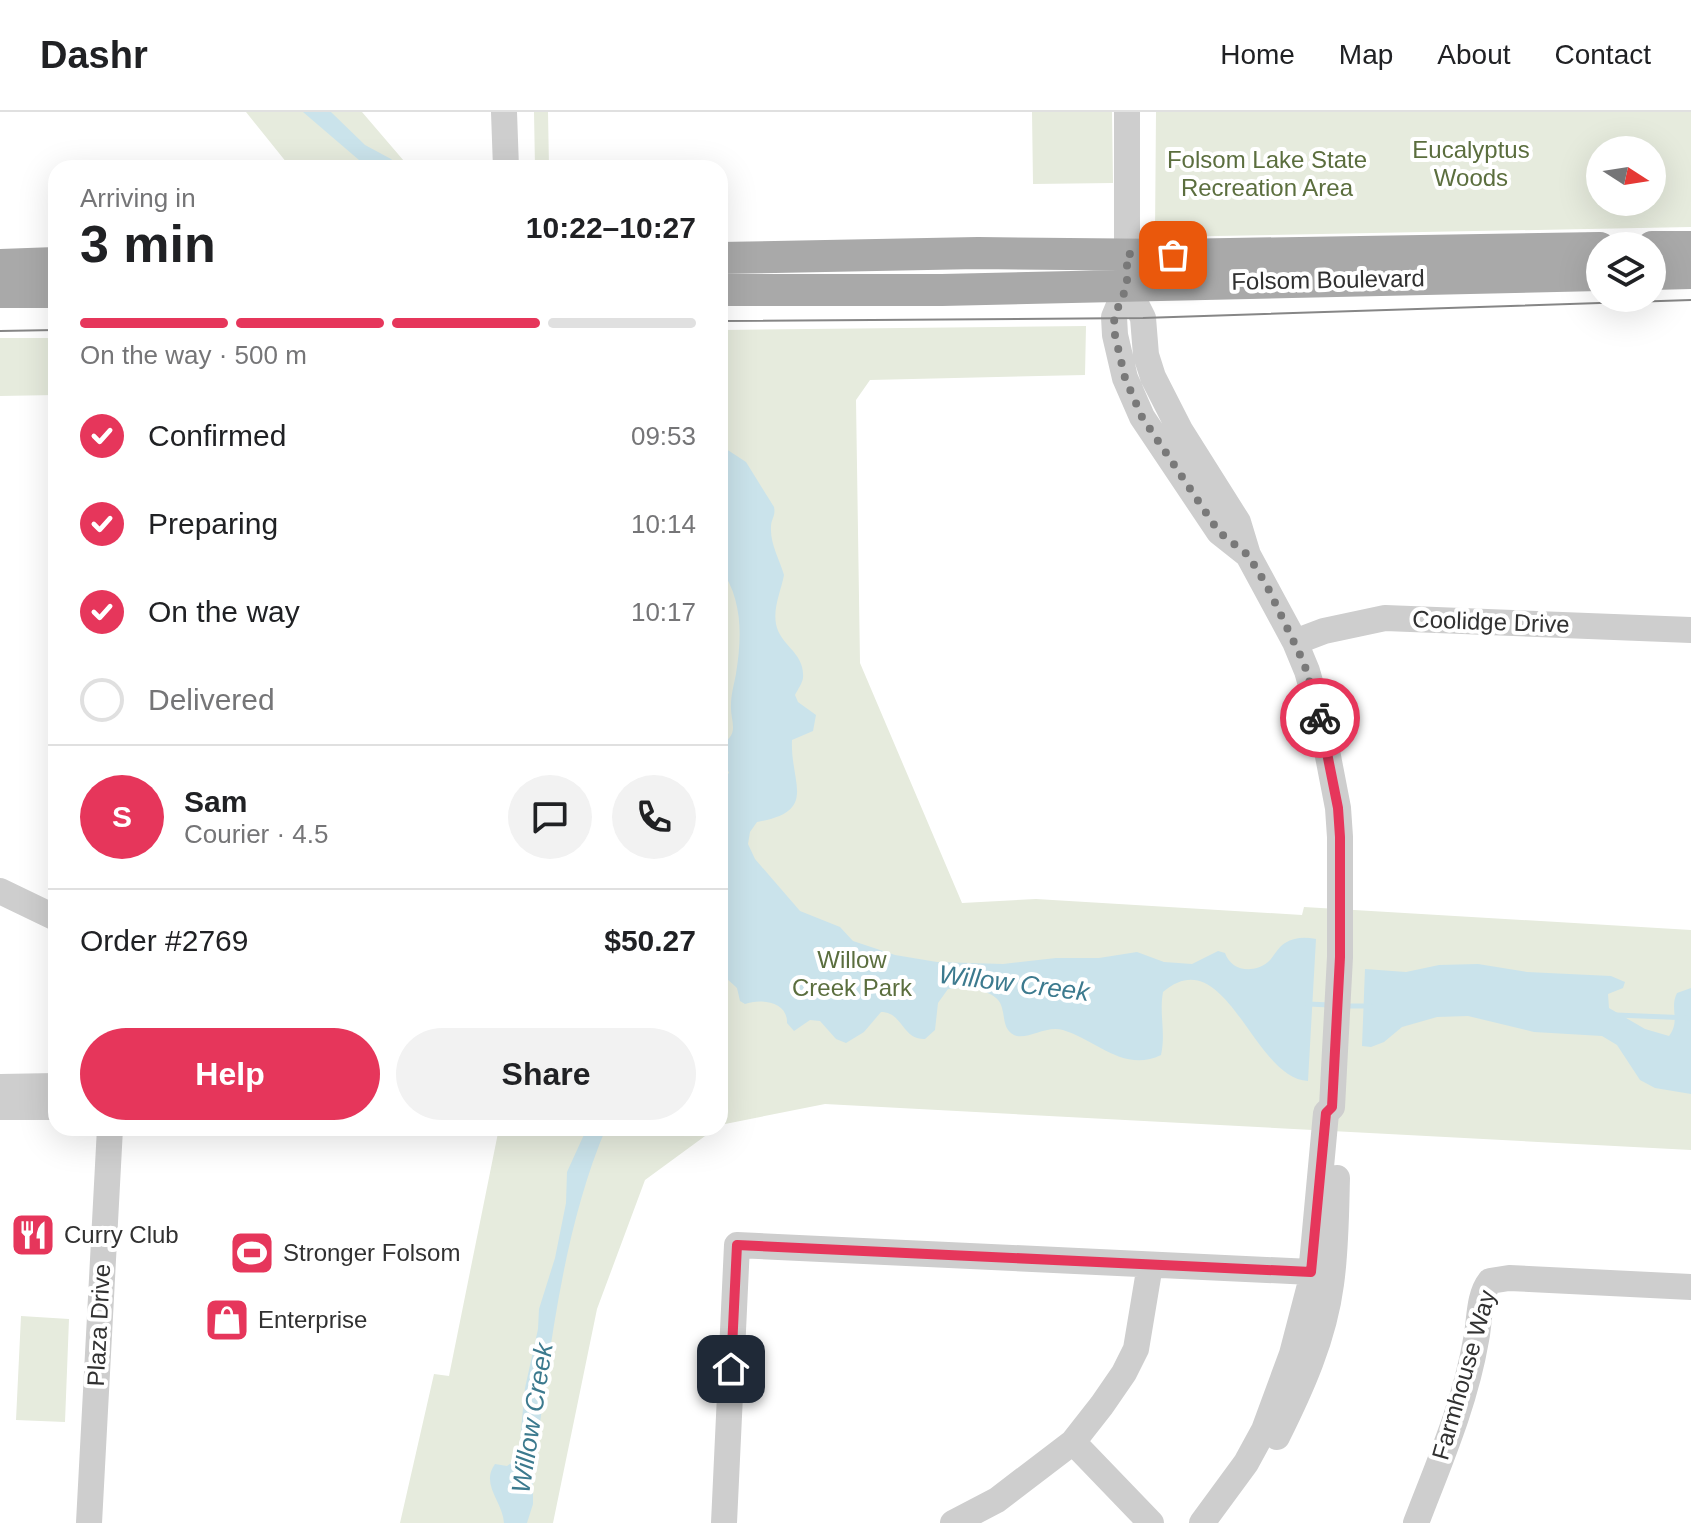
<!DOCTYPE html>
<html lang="en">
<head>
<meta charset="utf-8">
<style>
  :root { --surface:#fff; --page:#f2f2f2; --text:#202124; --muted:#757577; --line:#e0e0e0; --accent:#e6365b }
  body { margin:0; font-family:Helvetica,sans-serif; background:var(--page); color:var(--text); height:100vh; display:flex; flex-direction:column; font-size:30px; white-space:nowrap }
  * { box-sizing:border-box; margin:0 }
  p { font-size:26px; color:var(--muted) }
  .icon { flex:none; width:44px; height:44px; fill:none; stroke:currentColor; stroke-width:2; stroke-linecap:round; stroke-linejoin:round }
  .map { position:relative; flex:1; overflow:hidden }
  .drawer { position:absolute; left:48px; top:48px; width:680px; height:976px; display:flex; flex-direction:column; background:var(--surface); border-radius:24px; box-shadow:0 8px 32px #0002 }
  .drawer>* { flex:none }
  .needle { width:52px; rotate:102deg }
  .tools { position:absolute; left:1586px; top:24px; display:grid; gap:16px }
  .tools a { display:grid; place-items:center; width:80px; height:80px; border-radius:50%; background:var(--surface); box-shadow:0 8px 32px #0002; font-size:40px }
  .pin { position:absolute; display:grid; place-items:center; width:68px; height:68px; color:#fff; margin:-34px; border-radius:16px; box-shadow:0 4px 12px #0006 }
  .courier { position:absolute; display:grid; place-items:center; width:80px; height:80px; margin:-40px; border:6px solid #e6365b; border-radius:50%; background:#fff; color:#222; box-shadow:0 2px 10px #0007 }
  .summary em { font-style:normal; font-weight:700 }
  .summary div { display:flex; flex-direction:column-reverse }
  .summary { display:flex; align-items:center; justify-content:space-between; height:136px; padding:0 32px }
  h1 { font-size:52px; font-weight:700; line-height:60px }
  .bar { display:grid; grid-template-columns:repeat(4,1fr); gap:12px 8px; align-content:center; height:96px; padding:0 32px }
  .bar i { height:10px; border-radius:6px; background:var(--line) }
  .bar .current { background:var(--accent) }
  .bar p { grid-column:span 4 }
  .line { display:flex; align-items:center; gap:20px; padding:0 32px; border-top:2px solid var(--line) }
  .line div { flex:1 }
  .round { display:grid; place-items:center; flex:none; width:84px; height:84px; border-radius:42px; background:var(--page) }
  ol { padding:0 32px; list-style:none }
  li { display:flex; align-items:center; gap:24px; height:88px }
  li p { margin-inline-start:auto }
  li .icon { padding:8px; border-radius:50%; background:var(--accent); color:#fff; stroke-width:4 }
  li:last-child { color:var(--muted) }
  li i { width:44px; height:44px; border:4px solid var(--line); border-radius:50% }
  .action { display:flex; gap:16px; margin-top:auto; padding:16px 32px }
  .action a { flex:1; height:92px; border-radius:48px; background:var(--accent); color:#fff; font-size:32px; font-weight:700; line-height:92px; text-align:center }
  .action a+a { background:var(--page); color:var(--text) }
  header { display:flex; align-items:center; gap:48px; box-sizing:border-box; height:112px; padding:0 40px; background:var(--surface); border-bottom:2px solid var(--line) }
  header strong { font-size:38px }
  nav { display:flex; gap:44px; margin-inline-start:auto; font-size:28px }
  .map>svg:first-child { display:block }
  .green { fill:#e6ebdd; fill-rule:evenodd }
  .water { fill:#cae3eb }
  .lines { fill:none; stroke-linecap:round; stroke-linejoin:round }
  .stream { stroke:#cae3eb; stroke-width:5 }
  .minor { stroke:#cecece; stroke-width:26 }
  .major { stroke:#a9a9a9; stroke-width:32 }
  .tram { stroke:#868686; stroke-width:2 }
  .done { stroke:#797979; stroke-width:8; stroke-dasharray:0 14.4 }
  .route { stroke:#e6365b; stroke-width:10 }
  .labels { text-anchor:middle; stroke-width:8; stroke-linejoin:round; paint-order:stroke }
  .park-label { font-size:24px; fill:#5b6e3e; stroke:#fff }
  .street-label { font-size:24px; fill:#313131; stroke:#fff }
  .poi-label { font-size:24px; fill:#313131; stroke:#fff; text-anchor:start }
  .water-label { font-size:26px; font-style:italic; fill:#3c7a8e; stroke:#fff }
</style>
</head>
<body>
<header>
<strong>Dashr</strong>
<nav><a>Home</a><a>Map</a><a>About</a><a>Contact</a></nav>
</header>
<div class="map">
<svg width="1691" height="1411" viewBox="0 0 1691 1411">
  <rect width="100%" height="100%" fill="#fff"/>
  <path class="green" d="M246 0H362L410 56H291Z
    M534 0H548L549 56H535Z
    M1032 0H1112L1113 71 1033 72Z
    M1156 0H1691V115L1162 125 1155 121ZM1600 38H1652V90H1600Z
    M1086 214 1085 263 870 268 856 288 860 551 962 791 1036 787 1302 803 1304 795 1691 818V1038L825 992 720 1013V218Z
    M0 226H56V283L0 284Z
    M499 1016H716L645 1068 597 1197 553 1411H400L434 1262 449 1264Z
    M21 1204 69 1207 65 1310 16 1308Z"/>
  <path class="water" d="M303 0H331L365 33 391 47 400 56 366 54Z
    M720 333 746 350 774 395C776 404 771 407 771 415 770 432 780 448 784 463 781 479 773 495 776 512 780 534 805 540 803 566 802 572 798 577 795 583L798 590 816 603 813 619 792 628C790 672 819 699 757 710L750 720 748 732 755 747 800 799 840 815 853 829 895 843 937 850 1003 852 1056 846H1099L1137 840 1164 850 1192 852 1218 839 1225 841C1231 859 1253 862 1268 850 1274 845 1277 836 1285 831 1295 825 1305 825 1316 827L1308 969C1253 967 1226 826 1163 880 1159 902 1166 921 1161 943 1124 961 1096 928 1063 918 1045 913 1027 929 1014 923 1003 917 1005 906 1002 896 998 876 963 875 948 877L938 891 935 918 925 927C902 928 903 900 881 900L864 920 846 931 836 927 820 909 810 908 794 919 787 911C788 890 761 886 745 892L740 889 737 876 725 865 720 866V669L729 661 721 640 723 631C740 621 730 609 731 593 731 583 734 572 736 562 742 524 743 488 720 455Z
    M1478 852 1527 860 1611 864 1625 870 1623 876 1608 882 1609 896 1645 917 1669 924C1681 908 1669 897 1677 881L1691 876V982L1655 976 1640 968 1617 933 1602 924 1534 920 1468 904 1437 905 1402 915 1384 930 1371 935 1362 934 1365 857 1406 860 1439 853Z
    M587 1016H606C561 1122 548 1252 533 1366V1392L527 1411H504C503 1390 480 1372 495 1352L507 1354 514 1349 519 1339 525 1276 538 1217 539 1197 555 1146 566 1091 567 1060Z"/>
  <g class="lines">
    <path class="stream" d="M1308 892 1330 893
      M1344 894H1370
      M1616 903 1691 906"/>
    <path class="minor" d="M504 0 506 56
      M1127 0V174L1114 205 1115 223 1125 266 1142 305 1219 420 1248 443
      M1127 174 1143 206 1146 243 1153 265 1180 318 1238 410 1248 443 1295 530 1307 559 1321 608 1338 696 1340 725V845L1332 995 1326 1001 1310 1173 1292 1242 1264 1318 1246 1351 1202 1411
      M1295 530 1324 519 1385 506 1691 518
      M0 779 56 806
      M0 975 56 974
      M0 995H56
      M1277 1325C1301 1277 1324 1226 1331 1172 1336 1137 1336 1102 1337 1066
      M1073 1330 1151 1411
      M89 1411 110 1016
      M724 1411 737 1133 1311 1160
      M953 1411 997 1388 1073 1330 1102 1293 1124 1261 1136 1237 1150 1153
      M1416 1411C1439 1351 1465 1292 1476 1228 1480 1210 1478 1184 1490 1169L1509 1166 1691 1175"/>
    <path class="major" d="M1652 135H1691
      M720 146 978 141 1173 143 1600 136
      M0 153 56 151
      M1652 162 1691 161
      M720 178H942L1600 163
      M0 180H56"/>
    <path class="tram" d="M720 209 1143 206 1691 188
      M0 219 56 218"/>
  </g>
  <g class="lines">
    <path class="done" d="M1173 143 1127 142V174L1114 205 1115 223 1125 266 1142 305 1219 420 1248 443 1267 474 1304 551 1320 606"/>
    <path class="route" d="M731 1257 737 1133 1311 1160 1326 1001 1332 995 1340 845V725L1338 696 1320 606"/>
  </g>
  <defs>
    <g id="restaurant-square" transform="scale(2.3)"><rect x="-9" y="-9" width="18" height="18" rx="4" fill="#e6365b" stroke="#fff"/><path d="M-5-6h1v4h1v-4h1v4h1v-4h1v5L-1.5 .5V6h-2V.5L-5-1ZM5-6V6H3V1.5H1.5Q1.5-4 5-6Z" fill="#fff"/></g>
    <g id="stadium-square" transform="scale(2.3)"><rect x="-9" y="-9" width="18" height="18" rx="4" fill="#e6365b" stroke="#fff"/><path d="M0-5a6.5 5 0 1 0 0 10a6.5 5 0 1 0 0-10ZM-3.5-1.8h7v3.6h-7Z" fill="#fff"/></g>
    <g id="shop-square" transform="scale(2.3)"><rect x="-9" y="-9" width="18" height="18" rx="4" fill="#e6365b" stroke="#fff"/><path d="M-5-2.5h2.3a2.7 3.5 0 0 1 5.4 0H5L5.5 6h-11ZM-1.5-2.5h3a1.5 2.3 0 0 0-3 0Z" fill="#fff"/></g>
  </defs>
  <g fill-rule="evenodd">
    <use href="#restaurant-square" x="33" y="1123"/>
    <use href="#stadium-square" x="252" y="1141"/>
    <use href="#shop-square" x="227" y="1208"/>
  </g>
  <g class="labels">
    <g class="park-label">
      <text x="1471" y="46">Eucalyptus<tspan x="1471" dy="28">Woods</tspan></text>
      <text x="1267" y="56">Folsom Lake State<tspan x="1267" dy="28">Recreation Area</tspan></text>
      <text x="852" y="856">Willow<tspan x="852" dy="28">Creek Park</tspan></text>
    </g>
    <g class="street-label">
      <text transform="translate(1328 168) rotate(-1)" y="8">Folsom Boulevard</text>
      <text transform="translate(1491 510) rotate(2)" y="8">Coolidge Drive</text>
      <text transform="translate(99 1213) rotate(-87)" y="8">Plaza Drive</text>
      <text transform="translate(1464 1263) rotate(-74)" y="8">Farmhouse Way</text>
    </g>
    <g class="poi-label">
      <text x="64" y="1131">Curry Club</text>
      <text x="283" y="1149">Stronger Folsom</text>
      <text x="258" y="1216">Enterprise</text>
    </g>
    <g class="water-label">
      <text transform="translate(1014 871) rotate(7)" y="9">Willow Creek</text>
      <text transform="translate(532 1306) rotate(-81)" y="9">Willow Creek</text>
    </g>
  </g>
</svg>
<div class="tools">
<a><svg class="needle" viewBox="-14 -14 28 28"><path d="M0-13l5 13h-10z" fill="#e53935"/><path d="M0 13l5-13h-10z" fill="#757577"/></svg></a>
<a><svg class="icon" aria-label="layers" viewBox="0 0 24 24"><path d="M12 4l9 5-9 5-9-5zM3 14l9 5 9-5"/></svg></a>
</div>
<div class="pin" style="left:1173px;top:143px;background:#ea580c"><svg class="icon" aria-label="bag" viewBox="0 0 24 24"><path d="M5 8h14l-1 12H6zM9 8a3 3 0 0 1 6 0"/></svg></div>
<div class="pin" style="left:731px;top:1257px;background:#1f2937"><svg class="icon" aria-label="home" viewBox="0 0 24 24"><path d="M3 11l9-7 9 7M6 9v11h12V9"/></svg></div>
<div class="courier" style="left:1320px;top:606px"><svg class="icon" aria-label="bike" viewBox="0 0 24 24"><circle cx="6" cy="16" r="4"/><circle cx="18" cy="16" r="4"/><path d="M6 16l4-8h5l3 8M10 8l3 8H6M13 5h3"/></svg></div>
<section class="drawer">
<div class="summary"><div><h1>3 min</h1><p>Arriving in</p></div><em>10:22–10:27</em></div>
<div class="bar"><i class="current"></i><i class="current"></i><i class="current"></i><i></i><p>On the way · 500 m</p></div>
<ol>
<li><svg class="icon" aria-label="check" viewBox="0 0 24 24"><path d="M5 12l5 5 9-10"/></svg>Confirmed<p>09:53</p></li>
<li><svg class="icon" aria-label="check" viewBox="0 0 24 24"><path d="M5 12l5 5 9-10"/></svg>Preparing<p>10:14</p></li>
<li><svg class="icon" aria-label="check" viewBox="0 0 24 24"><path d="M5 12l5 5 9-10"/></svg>On the way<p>10:17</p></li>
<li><i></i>Delivered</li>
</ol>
<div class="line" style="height:144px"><b class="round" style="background:var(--accent);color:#fff">S</b><div><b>Sam</b><p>Courier · 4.5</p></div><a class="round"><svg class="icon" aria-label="chat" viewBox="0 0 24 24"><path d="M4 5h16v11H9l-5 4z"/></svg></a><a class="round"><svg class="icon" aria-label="phone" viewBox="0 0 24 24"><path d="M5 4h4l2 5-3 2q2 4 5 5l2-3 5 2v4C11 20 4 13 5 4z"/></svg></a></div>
<div class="line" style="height:104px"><div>Order #2769</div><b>$50.27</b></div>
<div class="action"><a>Help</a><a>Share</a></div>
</section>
</div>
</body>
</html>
